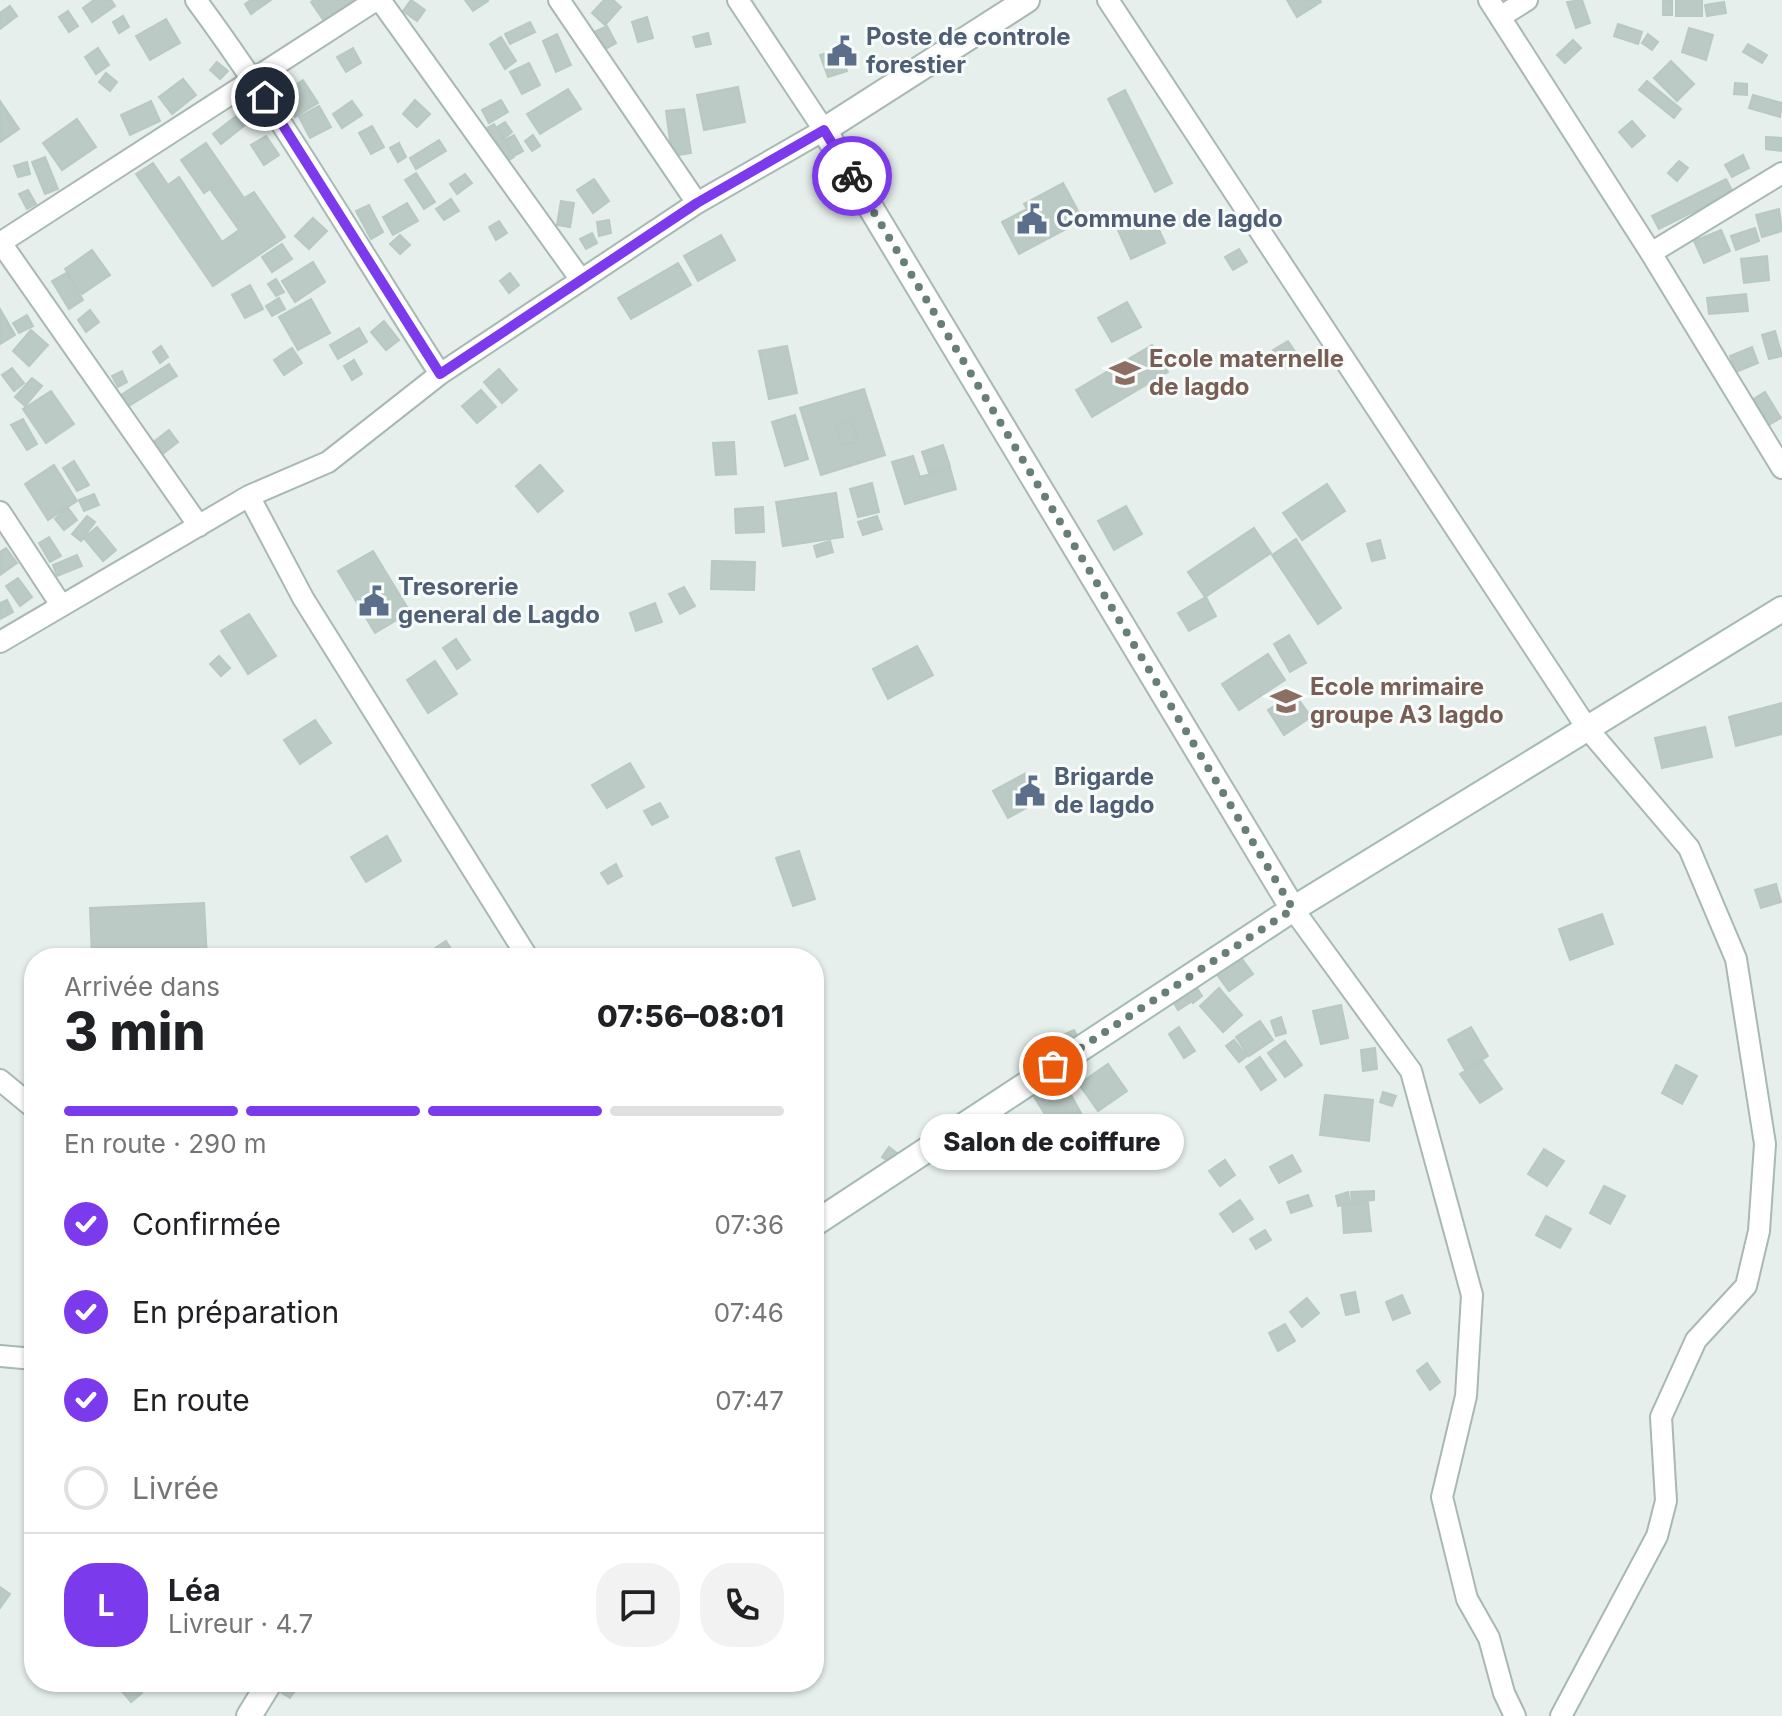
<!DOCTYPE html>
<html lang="fr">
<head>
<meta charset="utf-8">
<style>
  :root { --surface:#fff; --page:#f2f2f2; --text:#202124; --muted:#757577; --line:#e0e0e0; --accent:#7c3aed }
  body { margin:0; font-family:Inter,sans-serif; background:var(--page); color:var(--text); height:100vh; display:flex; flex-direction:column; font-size:30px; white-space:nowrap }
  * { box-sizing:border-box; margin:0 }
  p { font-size:26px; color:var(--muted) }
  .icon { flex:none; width:44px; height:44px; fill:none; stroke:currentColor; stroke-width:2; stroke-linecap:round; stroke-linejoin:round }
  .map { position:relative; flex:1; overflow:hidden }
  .side { position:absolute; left:24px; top:948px; width:800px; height:744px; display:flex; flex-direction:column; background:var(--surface); border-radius:32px; box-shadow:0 2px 6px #0004 }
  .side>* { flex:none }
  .pin { position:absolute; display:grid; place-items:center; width:68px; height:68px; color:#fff; margin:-34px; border:4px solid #fff; border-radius:50%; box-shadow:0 2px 8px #0007 }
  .courier { position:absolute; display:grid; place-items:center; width:80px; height:80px; margin:-40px; border:6px solid #7c3aed; border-radius:50%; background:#fff; color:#222; box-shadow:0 2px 10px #0007 }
  .bubble { position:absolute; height:56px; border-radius:28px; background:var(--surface); box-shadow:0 2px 6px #0004; font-size:26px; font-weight:800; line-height:56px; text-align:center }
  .head em { font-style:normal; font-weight:800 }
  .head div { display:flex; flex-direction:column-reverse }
  .head { display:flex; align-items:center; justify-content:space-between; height:136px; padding:0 40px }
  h1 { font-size:52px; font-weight:800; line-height:60px }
  .bar { display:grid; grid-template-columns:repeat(4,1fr); gap:12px 8px; align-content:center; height:96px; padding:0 40px }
  .bar i { height:10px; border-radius:6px; background:var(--line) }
  .bar .selected { background:var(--accent) }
  .bar p { grid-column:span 4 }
  .line { display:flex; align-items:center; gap:20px; padding:0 40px; border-top:2px solid var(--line) }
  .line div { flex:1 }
  .round { display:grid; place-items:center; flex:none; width:84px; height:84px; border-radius:32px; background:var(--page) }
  ol { padding:0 40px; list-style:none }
  li { display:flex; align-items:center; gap:24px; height:88px }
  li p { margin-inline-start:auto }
  li .icon { padding:8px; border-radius:50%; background:var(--accent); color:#fff; stroke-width:4 }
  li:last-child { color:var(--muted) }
  li i { width:44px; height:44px; border:4px solid var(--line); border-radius:50% }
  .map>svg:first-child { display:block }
  .building { fill:#bbcac4; stroke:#b8c9c2; stroke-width:2; fill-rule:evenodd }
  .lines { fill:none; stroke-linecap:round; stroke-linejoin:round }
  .minor-casing { stroke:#a8b8b2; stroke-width:24 }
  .tertiary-casing { stroke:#a8b8b2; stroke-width:28 }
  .secondary-casing { stroke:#a4bbb3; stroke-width:28 }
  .minor { stroke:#fff; stroke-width:20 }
  .tertiary { stroke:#fff; stroke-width:24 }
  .secondary { stroke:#fff; stroke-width:24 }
  .done { stroke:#687f78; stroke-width:8; stroke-dasharray:0 14.4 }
  .route { stroke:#7c3aed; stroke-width:10 }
  .labels { text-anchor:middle; stroke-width:6; stroke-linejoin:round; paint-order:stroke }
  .service-label { font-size:24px; font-weight:bold; fill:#4e5e75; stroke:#f7fbf9; text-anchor:start }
  .education-label { font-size:24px; font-weight:bold; fill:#785e54; stroke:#f7fbf9; text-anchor:start }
</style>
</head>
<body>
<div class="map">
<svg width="1782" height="1716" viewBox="0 0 1782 1716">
  <rect width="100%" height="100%" fill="#e6efeb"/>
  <path class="building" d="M94 0H111L115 6 92 22 83 8Z
    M251 0H271L251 14 245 4Z
    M314 0H353L324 21 311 2Z
    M411 0 425 10 417 21 403 11Z
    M465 0H487L488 1 473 11Z
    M604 0H613L621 7 605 25 592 13Z
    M1287 0H1320L1321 2 1297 17Z
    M1582 0 1590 23 1576 28 1567 2Z
    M1663 0 1672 1V15H1663Z
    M1676 0H1702V16H1676Z
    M1724 2 1726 13 1707 16 1705 5Z
    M10 6 17 16 0 29V13Z
    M68 11 78 26 69 32 59 17Z
    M123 16 129 27 119 33 113 22Z
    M647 17 653 38 638 42 632 22Z
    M166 19 180 43 150 60 136 36Z
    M530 22 535 32 510 44 505 34Z
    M1618 24 1642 32 1638 44 1614 36Z
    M607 26 616 43 602 51 592 33Z
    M1689 28 1713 35 1706 60 1682 52Z
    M708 33 711 44 696 47 693 37Z
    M557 34 571 65 556 72 543 41Z
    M1648 34 1658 42 1652 50 1642 43Z
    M501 37 516 61 505 69 490 44Z
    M1573 40 1581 48 1565 63 1557 55Z
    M1748 44 1767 55 1762 63 1743 52Z
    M98 48 109 65 96 74 85 57Z
    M353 48 361 63 346 72 337 57Z
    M840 48 847 71 828 77 820 55Z
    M1671 61 1694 84 1677 101 1654 78Z
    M217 62 228 71 220 79 210 70Z
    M529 63 540 85 522 94 510 72Z
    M106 73 117 82 110 91 99 82Z
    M183 79 196 95 172 114 159 97Z
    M303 80 318 103 295 117 281 94Z
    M1647 81 1681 109 1674 118 1639 90Z
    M1735 83 1747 84V95L1734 94Z
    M738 87 745 122 704 130 697 95Z
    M568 89 581 109 540 134 527 114Z
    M1125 90 1172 183 1155 192 1108 99Z
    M1753 95 1782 103 1780 117 1749 108Z
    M415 100 430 114 417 127 403 114Z
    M501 100 508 112 489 123 482 110Z
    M0 101 19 129 0 142Z
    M151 101 160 121 130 135 121 115Z
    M352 101 362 115 342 128 333 114Z
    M319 106 331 127 310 138 299 117Z
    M684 109 691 153 672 156 666 111Z
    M243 111 250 121 221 144 213 134Z
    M77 119 96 147 62 170 43 143Z
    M1632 121 1645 136 1632 147 1619 132Z
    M505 122 512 132 504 138 497 127Z
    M494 124 514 157 502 164 482 131Z
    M372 126 384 147 371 154 359 133Z
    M514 135 523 151 514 156 505 140Z
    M533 135 540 146 532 151 525 141Z
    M266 136 279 155 264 165 251 145Z
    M1766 137 1782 138V151L1766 149Z
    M439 140 446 151 416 169 410 158Z
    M206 143 244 198 254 192 285 237 213 286 136 174 153 163 168 185 179 177 222 242 239 230 210 189 204 193 181 160Z
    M399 143 406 157 398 162 390 148Z
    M1743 155 1749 168 1732 177 1725 165Z
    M45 157 58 189 45 194 32 162Z
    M1679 161 1688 168 1677 181 1668 173Z
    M27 162 30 174 18 177 14 166Z
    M416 173 435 202 424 209 405 180Z
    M465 174 472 183 457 194 450 184Z
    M594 179 609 201 593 213 577 190Z
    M1726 179 1733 192 1659 229 1652 216Z
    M1063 183 1083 220 1019 254 1002 222 1027 209 1024 204Z
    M28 190 36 204 27 209 19 194Z
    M451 199 459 211 444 220 436 209Z
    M561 201 574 203 570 227 557 225Z
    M407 203 418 221 393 235 383 217Z
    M369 205 383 232 371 239 356 211Z
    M1779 209 1782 231 1762 237 1756 215Z
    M1151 212 1165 243 1131 259 1117 228Z
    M313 218 327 231 309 249 295 236Z
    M609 220 611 233 599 236 597 222Z
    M499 221 507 233 496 240 489 227Z
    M1755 228 1759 241 1736 250 1731 236Z
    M1721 230 1730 251 1704 263 1694 241Z
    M592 233 597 243 586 249 580 239Z
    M400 235 410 245 400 254 390 244Z
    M721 235 735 260 698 281 684 256Z
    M282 244 292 259 272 272 262 257Z
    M1239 249 1247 262 1233 270 1225 257Z
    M92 250 110 275 82 294 65 269Z
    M1767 256 1769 280 1744 283 1741 259Z
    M313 262 325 282 295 302 282 281Z
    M678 263 691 285 631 319 618 298Z
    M66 273 83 300 69 309 52 281Z
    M510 273 519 285 509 293 500 281Z
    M276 279 284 292 276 296 268 284Z
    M250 285 263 309 245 318 232 295Z
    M1746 294 1748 311 1709 314 1707 298Z
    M279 298 285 309 272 316 266 306Z
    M311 299 330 333 298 350 279 317Z
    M1127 302 1141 327 1112 342 1098 318Z
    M0 309 15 335 0 344Z
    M90 310 99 322 86 332 78 320Z
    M27 315 33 326 19 333 13 323Z
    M384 321 399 340 386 350 371 332Z
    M359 328 367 342 338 359 330 345Z
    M31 330 48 345 29 366 13 351Z
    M1775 331 1782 356 1769 359 1762 335Z
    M1288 341 1300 359 1285 368 1273 350Z
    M1152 345 1168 372 1092 417 1076 390Z
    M161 346 168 357 160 363 153 352Z
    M787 346 797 393 769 399 759 351Z
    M1752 347 1758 363 1736 372 1730 356Z
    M292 348 302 363 284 375 274 360Z
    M354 360 362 374 352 380 344 366Z
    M169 364 177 376 129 406 121 395Z
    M12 368 24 383 14 391 2 375Z
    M499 369 517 390 502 403 484 382Z
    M122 371 127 382 118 387 112 376Z
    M32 378 42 386 25 406 15 397Z
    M864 389 885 455 821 475 800 408ZM851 420 858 441 842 446 836 425Z
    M481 390 496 407 477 423 462 406Z
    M51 391 74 424 46 443 23 409Z
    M1765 392 1781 418 1767 426 1752 400Z
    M795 415 808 459 785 466 772 422Z
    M23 419 37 444 27 450 11 425Z
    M851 420 858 441 842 446 836 425Z
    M169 430 178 442 160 456 151 444Z
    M734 442 736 474 716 475 713 443Z
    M943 445 950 466 929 473 922 452Z
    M913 456 920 477 950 468 956 489 905 504 892 462Z
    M74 461 89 485 77 491 63 468Z
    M54 465 77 501 48 520 25 484Z
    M540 465 563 491 538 512 516 486Z
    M872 483 879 512 858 517 850 489Z
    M1327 484 1345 511 1302 540 1283 513Z
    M836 493 843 537 783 546 776 502Z
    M94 494 99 505 84 511 79 500Z
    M1126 506 1142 534 1114 550 1098 521Z
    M763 507 764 532 736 533 735 509Z
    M68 508 77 520 64 530 55 519Z
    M87 516 95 522 81 541 72 534Z
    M877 516 882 529 863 535 858 522Z
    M97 527 116 550 103 561 84 538Z
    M1254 528 1271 553 1205 597 1188 572Z
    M49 537 61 556 50 562 39 543Z
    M1296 539 1341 608 1318 624 1272 555Z
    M1380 540 1385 558 1372 561 1367 544Z
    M830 541 833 552 817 557 814 546Z
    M6 548 17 563 0 575V552Z
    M373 551 410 612 375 633 338 571Z
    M77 555 82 566 57 576 53 565Z
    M712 561 755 562 754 590 711 589Z
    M18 578 32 597 20 606 6 586Z
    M684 587 695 606 680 614 669 594Z
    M1206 597 1216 616 1189 631 1178 613Z
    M7 600 13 612 0 619V603Z
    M655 603 662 622 636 631 630 613Z
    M249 614 276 656 248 674 221 631Z
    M1289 635 1306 663 1290 672 1274 644Z
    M456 639 470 660 457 669 443 648Z
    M917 646 933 675 888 699 873 669Z
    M1268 654 1285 680 1239 710 1222 684Z
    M219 656 230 668 221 676 210 664Z
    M435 661 457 694 428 713 407 680Z
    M1294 693 1311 717 1284 735 1268 710Z
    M1782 703V734L1736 746 1729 717Z
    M315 720 331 743 300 764 284 740Z
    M1705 727 1712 757 1662 768 1655 738Z
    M630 763 644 787 607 808 592 785Z
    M1026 773 1041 800 1008 818 993 791Z
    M660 803 668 817 652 825 644 811Z
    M387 836 401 861 366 882 351 857Z
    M799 851 815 899 793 906 776 858Z
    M616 864 622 876 608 884 601 873Z
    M1776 884 1781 902 1761 908 1755 890Z
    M204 903 207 958H92L90 908Z
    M1602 914 1613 944 1570 960 1559 929Z
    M446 941 457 958H424L423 956Z
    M1234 948 1253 974 1229 991 1210 965Z
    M1190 977 1202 996 1193 1003 1180 983Z
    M1179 984 1191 1002 1178 1010 1167 991Z
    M1219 988 1242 1015 1223 1032 1200 1006Z
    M1341 1005 1348 1038 1321 1044 1313 1011Z
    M1281 1017 1286 1033 1276 1036 1271 1021Z
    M1260 1021 1273 1040 1249 1056 1236 1037Z
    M1179 1027 1195 1051 1184 1058 1169 1034Z
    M1471 1027 1488 1056 1465 1070 1448 1040Z
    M1074 1030 1083 1046 1057 1059 1049 1041Z
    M1234 1040 1247 1056 1239 1062 1226 1046Z
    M1285 1041 1302 1065 1285 1077 1268 1053Z
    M1375 1048 1377 1069 1363 1071 1361 1050Z
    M1260 1057 1276 1080 1261 1090 1246 1067Z
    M1482 1060 1502 1089 1480 1103 1460 1074Z
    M1108 1064 1127 1091 1098 1111 1079 1084Z
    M1676 1065 1697 1076 1682 1104 1662 1093Z
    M1059 1074 1081 1113 1054 1129 1030 1090Z
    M1383 1092 1396 1096 1392 1106 1380 1102Z
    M1325 1095 1373 1100 1369 1141 1320 1135Z
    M889 1147 902 1157 895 1166 882 1157Z
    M1544 1149 1564 1161 1547 1186 1528 1174Z
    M1292 1155 1301 1171 1279 1183 1270 1167Z
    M1225 1160 1235 1175 1220 1186 1209 1171Z
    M1604 1186 1625 1196 1610 1224 1590 1213Z
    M1374 1191V1200L1352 1203 1351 1192Z
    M1348 1192 1350 1203 1338 1206 1336 1196Z
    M1308 1195 1312 1206 1291 1213 1287 1202Z
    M1240 1200 1253 1219 1233 1232 1220 1214Z
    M1368 1203 1371 1231 1344 1233 1342 1205Z
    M1546 1216 1571 1229 1560 1248 1536 1235Z
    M1265 1230 1271 1240 1256 1249 1250 1239Z
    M1355 1292 1359 1312 1346 1315 1341 1295Z
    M1402 1295 1410 1313 1393 1320 1386 1302Z
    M1307 1298 1319 1313 1302 1327 1290 1312Z
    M1285 1324 1295 1341 1278 1351 1269 1333Z
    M1427 1363 1440 1382 1430 1390 1417 1371Z
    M0 1587 10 1594 0 1608Z
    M133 1682 142 1693 131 1702 115 1683Z
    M278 1682H301L290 1698 274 1688Z"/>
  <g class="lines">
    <g class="minor-casing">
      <path id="minor" d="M196 0C284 119 359 249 440 374
        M380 0 581 280
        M559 0 697 203
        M1108 0 1587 728 1689 848 1736 959 1765 1144 1759 1231 1746 1286 1696 1340 1661 1417 1666 1501 1657 1536 1561 1716
        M1489 0 1651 253 1782 468
        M1500 17 1527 0
        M0 243 376 0
        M1 243 199 526
        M1651 253 1782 173
        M249 496 303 598 528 958
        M0 512 61 605
        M0 642 249 496 328 462 440 374 697 203 824 130 738 0
        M1293 909 1411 1071 1472 1295 1466 1396 1442 1497 1467 1599 1489 1638 1504 1693 1515 1716
        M0 1080 34 1108
        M0 1356 34 1359"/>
    </g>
    <g class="tertiary-casing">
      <path id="tertiary" d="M1027 0 824 130 1293 909"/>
    </g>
    <g class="secondary-casing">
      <path id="secondary" d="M814 1224 1293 909 1782 609
        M249 1716 270 1682"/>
    </g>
    <use href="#minor" class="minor"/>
    <use href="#tertiary" class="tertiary"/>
    <use href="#secondary" class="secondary"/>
  </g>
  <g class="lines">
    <path class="done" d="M852 176 1293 909 1053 1066"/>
    <path class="route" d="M265 97 440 374 697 203 824 130 852 176"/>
  </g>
  <defs>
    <g id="civic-bare" transform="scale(2.4)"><path d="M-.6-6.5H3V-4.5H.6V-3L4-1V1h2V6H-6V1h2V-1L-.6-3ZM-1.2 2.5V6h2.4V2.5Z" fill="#5c6f8a" stroke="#f7fbf9" stroke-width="2.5" paint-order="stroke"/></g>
    <g id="school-bare" transform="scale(2.4)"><path d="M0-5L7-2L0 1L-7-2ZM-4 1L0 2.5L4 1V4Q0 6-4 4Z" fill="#8d6e63" stroke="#f7fbf9" stroke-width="2.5" paint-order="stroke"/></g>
  </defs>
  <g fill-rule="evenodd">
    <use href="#civic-bare" x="842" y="51"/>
    <use href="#civic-bare" x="1032" y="219"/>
    <use href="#school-bare" x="1125" y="373"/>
    <use href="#civic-bare" x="374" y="601"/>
    <use href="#school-bare" x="1286" y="701"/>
    <use href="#civic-bare" x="1030" y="791"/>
  </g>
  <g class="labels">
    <g class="service-label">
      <text x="866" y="45">Poste de controle<tspan x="866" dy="28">forestier</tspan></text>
      <text x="1056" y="227">Commune de lagdo</text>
      <text x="398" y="595">Tresorerie<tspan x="398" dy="28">general de Lagdo</tspan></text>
      <text x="1054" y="785">Brigarde<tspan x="1054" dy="28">de lagdo</tspan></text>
    </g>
    <g class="education-label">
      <text x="1149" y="367">Ecole maternelle<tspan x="1149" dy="28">de lagdo</tspan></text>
      <text x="1310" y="695">Ecole mrimaire<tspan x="1310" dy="28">groupe A3 lagdo</tspan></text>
    </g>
  </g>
</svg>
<div class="pin" style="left:1053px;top:1066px;background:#ea580c"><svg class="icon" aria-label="bag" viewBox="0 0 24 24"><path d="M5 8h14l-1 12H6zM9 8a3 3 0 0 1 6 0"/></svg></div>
<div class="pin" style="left:265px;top:97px;background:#1f2937"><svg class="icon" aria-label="home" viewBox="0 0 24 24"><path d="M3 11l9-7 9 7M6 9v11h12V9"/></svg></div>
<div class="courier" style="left:852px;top:176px"><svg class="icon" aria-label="bike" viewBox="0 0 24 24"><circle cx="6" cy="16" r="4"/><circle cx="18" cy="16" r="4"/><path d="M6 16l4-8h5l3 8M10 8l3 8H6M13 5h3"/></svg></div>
<div class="bubble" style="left:920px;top:1114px;width:264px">Salon de coiffure</div>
<section class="side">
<div class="head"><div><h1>3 min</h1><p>Arrivée dans</p></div><em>07:56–08:01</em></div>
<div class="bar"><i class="selected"></i><i class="selected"></i><i class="selected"></i><i></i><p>En route · 290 m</p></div>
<ol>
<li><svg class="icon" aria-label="check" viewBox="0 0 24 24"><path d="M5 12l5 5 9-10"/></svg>Confirmée<p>07:36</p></li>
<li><svg class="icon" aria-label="check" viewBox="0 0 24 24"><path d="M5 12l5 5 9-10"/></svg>En préparation<p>07:46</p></li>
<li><svg class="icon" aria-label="check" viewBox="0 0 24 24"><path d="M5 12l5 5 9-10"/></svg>En route<p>07:47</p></li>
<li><i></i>Livrée</li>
</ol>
<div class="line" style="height:144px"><b class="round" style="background:var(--accent);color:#fff">L</b><div><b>Léa</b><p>Livreur · 4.7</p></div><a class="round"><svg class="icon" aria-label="chat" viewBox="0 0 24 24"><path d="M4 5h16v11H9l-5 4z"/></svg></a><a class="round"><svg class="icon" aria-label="phone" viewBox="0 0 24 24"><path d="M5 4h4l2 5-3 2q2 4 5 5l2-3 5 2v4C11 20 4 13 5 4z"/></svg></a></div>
</section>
</div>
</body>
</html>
